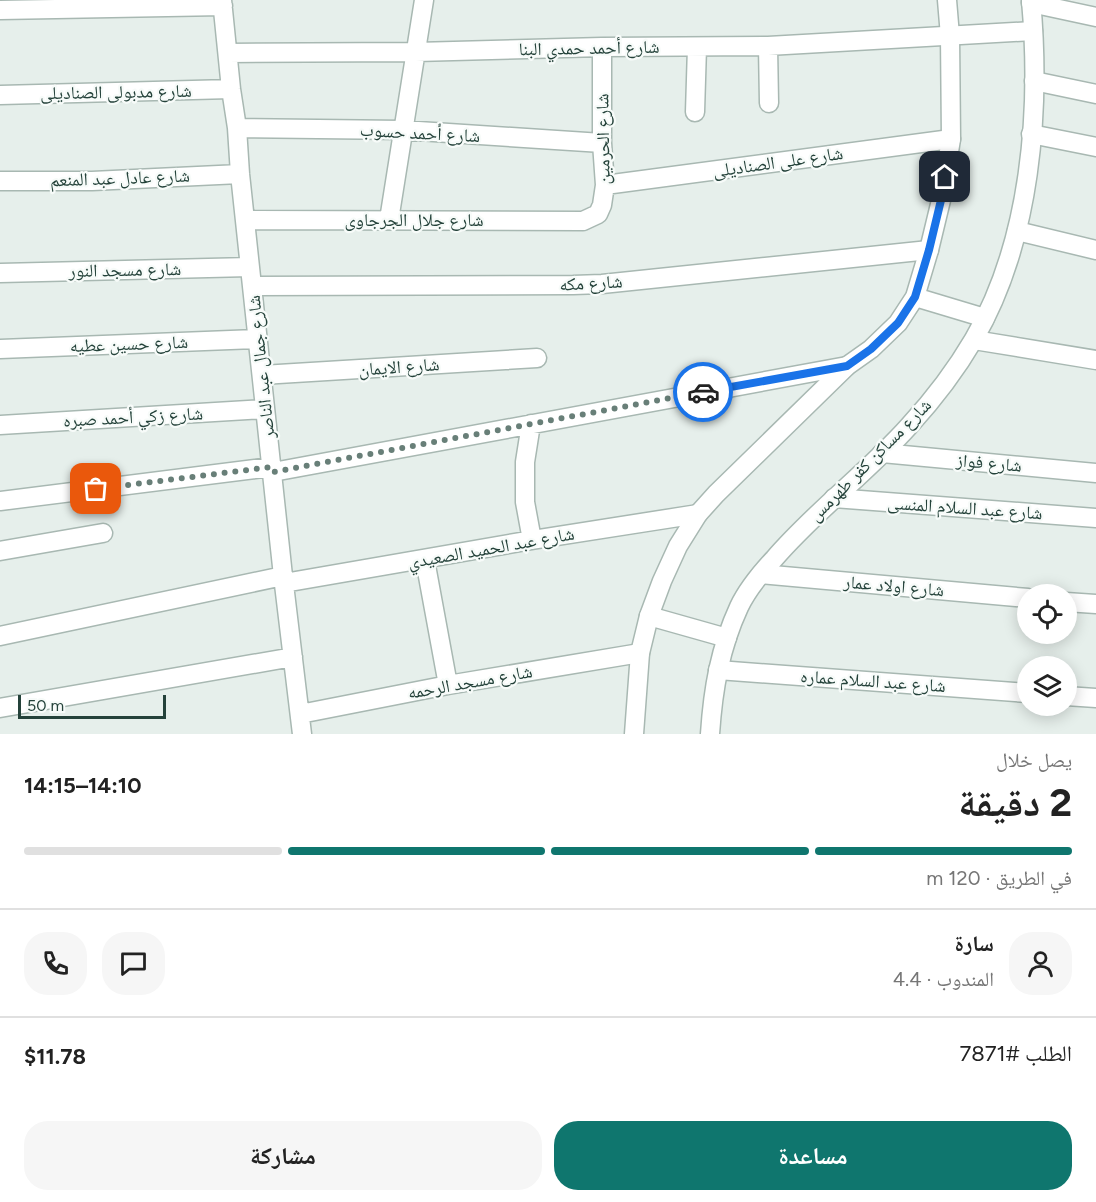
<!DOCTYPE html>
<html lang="ar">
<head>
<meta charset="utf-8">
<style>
  :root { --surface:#fff; --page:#f6f6f6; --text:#222; --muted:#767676; --line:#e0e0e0; --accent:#0f766e }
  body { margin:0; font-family:Figtree,"Noto Naskh Arabic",sans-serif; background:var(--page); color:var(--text); direction:rtl; height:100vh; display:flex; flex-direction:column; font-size:22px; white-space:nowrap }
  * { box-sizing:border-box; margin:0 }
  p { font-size:20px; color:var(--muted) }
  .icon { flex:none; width:33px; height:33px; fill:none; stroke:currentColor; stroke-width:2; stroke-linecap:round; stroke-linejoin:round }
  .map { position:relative; height:734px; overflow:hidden; direction:ltr }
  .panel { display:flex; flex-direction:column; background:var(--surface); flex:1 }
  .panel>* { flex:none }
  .fabs { position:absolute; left:1017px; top:584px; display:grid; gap:12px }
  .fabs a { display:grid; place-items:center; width:60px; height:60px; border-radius:50%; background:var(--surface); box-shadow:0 3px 15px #0003; font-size:30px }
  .scale { position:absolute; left:18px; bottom:15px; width:148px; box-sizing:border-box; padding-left:6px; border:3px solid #24423a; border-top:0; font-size:16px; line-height:21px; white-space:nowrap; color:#24423a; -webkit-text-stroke:4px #f7fbf9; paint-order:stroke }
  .pin { position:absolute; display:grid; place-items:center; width:51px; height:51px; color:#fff; margin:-26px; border-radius:12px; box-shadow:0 3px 9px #0006 }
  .courier { position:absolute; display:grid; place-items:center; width:60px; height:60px; margin:-30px; border:4px solid #1a73e8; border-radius:50%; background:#fff; color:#222; box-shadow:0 2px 8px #0007 }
  .overview em { font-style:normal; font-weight:700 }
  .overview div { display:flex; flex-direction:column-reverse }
  .overview { display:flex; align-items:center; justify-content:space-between; height:102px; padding:0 24px }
  h1 { font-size:39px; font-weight:700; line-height:45px }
  .bar { display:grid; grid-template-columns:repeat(4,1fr); gap:9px 6px; align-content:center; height:72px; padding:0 24px }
  .bar i { height:8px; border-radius:4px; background:var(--line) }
  .bar .current { background:var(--accent) }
  .bar p { grid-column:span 4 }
  .line { display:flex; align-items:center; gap:15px; padding:0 24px; border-top:2px solid var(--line) }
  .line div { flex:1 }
  .round { display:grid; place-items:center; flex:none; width:63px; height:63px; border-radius:24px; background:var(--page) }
  .action { display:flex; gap:12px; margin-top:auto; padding:12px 24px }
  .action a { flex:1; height:69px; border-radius:24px; background:var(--accent); color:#fff; font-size:24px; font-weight:700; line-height:69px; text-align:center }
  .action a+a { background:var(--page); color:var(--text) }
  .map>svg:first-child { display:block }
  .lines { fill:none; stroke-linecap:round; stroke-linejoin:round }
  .minor-casing { stroke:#a8b8b2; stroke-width:21 }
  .tertiary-casing { stroke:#a8b8b2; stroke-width:21 }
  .minor { stroke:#fff; stroke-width:18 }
  .tertiary { stroke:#fff; stroke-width:18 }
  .done { stroke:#687f78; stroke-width:6; stroke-dasharray:0 10.8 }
  .route { stroke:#1a73e8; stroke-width:8 }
  .labels { text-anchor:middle; stroke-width:4.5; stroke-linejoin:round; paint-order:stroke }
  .street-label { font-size:18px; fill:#24423a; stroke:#f7fbf9 }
</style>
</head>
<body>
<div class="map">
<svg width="1096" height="734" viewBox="0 0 1096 734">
  <rect width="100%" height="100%" fill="#e6efeb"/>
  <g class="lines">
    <g class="minor-casing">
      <path id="minor" d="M222 0 231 89 237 128 240 174 283 576 302 734
        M1031 3 1096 17
        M0 10 223 6
        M768 46 769 103
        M228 53 416 52 602 47 768 46 1033 31
        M1034 81 1096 94
        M0 95 231 89
        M695 112 697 47
        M237 128 403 130 602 143
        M1031 134 1096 147
        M0 181H92L240 174
        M605 185 951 139
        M245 220 583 221 598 214 602 205 605 185 602 143V47
        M389 220 424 0
        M1017 231 1096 250
        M0 273 250 267
        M252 286 573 285 602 284 929 250
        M915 297 985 318
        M974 340 1096 360
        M0 349 258 339
        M262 375 537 358
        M531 424 525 462V502L532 540
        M0 425 265 409
        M882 453 1096 473
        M273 472 847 366
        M834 498 1096 518
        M0 501 271 467
        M0 551 103 533
        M425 560 448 685
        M761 574 1028 598
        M284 583 532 540 698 514
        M1066 602 1096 604
        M649 616 727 638
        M0 636 283 576
        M718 670 1028 693
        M1066 696 1096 698
        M0 708 293 657
        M300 714 448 685 640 653"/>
    </g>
    <g class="tertiary-casing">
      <path id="tertiary" d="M634 734 640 653 649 616 662 581 678 546 698 514 716 494 847 366 871 349 898 323 915 297 929 250 942 196 951 139 950 36 947 0
        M710 734C713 689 720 648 739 607 747 590 761 573 774 559 815 511 867 473 909 426 932 401 957 368 974 339 1031 241 1041 111 1031 0"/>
    </g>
    <use href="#minor" class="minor"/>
    <use href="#tertiary" class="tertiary"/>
  </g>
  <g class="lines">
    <path class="done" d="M96 489 271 467 273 472 703 392"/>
    <path class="route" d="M703 392 847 366 871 349 898 323 915 297 929 250 942 196 945 177"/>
  </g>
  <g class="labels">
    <g class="street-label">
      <text transform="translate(589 48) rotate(-1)" y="6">شارع أحمد حمدي البنا</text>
      <text transform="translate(116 92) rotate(-1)" y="6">شارع مدبولى الصناديلى</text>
      <text transform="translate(420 133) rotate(3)" y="6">شارع أحمد حسوب</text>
      <text transform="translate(603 139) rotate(-91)" y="6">شارع الحرمين</text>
      <text transform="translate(778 162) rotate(-8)" y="6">شارع على الصناديلى</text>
      <text transform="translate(120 178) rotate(-2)" y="6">شارع عادل عبد المنعم</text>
      <text x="414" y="226">شارع جلال الجرجاوى</text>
      <text transform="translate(125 270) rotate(-1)" y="6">شارع مسجد النور</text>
      <text transform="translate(591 283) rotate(-3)" y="6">شارع مكه</text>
      <text transform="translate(129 344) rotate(-2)" y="6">شارع حسين عطيه</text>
      <text transform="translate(261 367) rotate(-96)" y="6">شارع جمال عبد الناصر</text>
      <text transform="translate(399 367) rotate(-4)" y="6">شارع الايمان</text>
      <text transform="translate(133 417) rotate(-3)" y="6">شارع زكي أحمد صبره</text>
      <text transform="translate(870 460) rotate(-45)" y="6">شارع مساكن كفر طهرمس</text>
      <text transform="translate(989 463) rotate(5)" y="6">شارع فواز</text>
      <text transform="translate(965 508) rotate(4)" y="6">شارع عبد السلام المنسى</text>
      <text transform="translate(491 548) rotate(-10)" y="6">شارع عبد الحميد الصعيدي</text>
      <text transform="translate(894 586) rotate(5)" y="6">شارع اولاد عمار</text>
      <text transform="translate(873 681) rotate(4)" y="6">شارع عبد السلام عماره</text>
      <text transform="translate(470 682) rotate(-10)" y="6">شارع مسجد الرحمه</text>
    </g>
  </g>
</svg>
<div class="fabs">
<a><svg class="icon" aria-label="locate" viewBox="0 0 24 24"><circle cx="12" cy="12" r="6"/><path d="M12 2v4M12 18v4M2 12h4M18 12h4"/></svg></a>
<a><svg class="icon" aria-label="layers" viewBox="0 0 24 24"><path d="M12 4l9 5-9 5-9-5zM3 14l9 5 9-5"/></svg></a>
</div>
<div class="scale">50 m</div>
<div class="pin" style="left:96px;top:489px;background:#ea580c"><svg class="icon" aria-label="bag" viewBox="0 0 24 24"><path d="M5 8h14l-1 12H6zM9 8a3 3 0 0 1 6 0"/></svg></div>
<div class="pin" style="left:945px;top:177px;background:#1f2937"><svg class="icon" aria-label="home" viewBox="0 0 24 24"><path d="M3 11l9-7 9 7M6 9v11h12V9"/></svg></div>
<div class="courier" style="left:703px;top:392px"><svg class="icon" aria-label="car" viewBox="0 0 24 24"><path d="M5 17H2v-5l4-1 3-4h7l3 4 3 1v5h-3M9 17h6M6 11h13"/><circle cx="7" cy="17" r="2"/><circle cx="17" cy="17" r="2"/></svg></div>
</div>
<section class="panel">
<div class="overview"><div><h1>2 دقيقة</h1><p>يصل خلال</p></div><em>14:10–14:15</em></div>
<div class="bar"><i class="current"></i><i class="current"></i><i class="current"></i><i></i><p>في الطريق · 120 m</p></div>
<div class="line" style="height:108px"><a class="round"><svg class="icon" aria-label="person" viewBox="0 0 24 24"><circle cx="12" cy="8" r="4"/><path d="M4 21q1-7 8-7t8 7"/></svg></a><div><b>سارة</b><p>المندوب · 4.4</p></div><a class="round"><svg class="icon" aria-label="chat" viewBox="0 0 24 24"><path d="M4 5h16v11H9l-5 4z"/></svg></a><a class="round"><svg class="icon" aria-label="phone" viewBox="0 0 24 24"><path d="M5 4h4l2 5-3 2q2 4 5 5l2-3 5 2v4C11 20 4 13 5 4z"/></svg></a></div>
<div class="line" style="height:78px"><div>الطلب #7871</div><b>$11.78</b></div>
<div class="action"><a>مساعدة</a><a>مشاركة</a></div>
</section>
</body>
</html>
